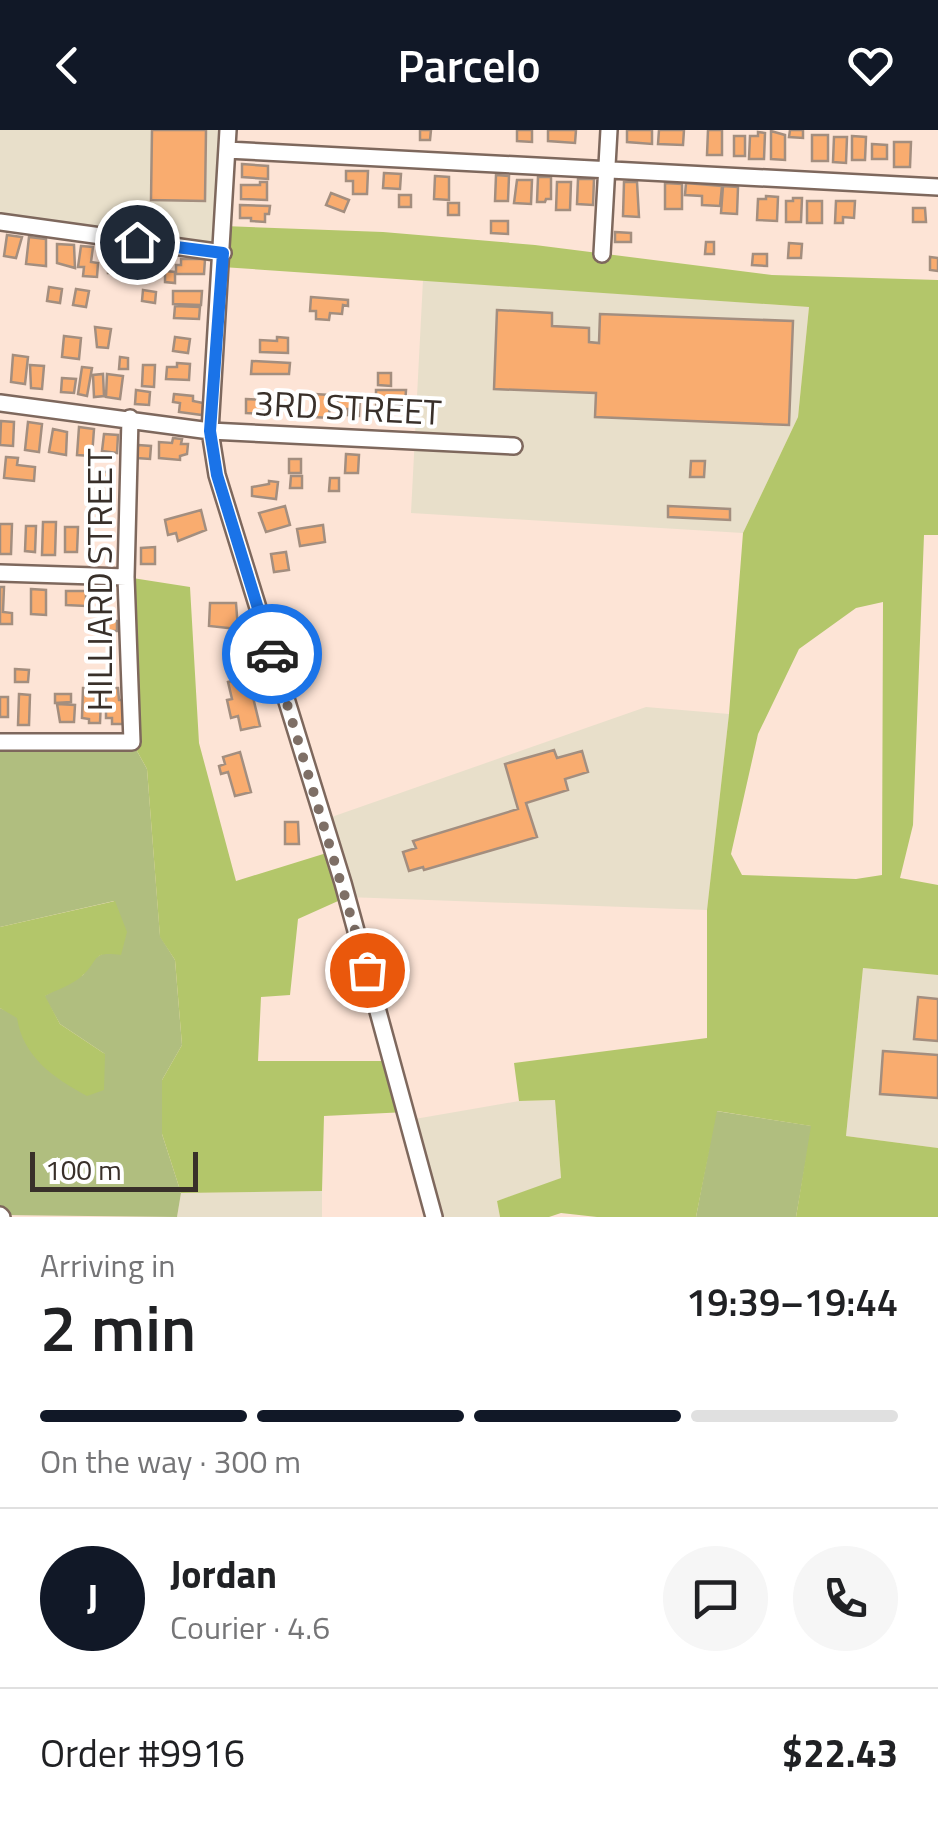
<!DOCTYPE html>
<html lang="en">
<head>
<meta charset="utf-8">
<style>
  :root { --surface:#fff; --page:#f6f6f6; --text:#202124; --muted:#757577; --line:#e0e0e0; --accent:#111827 }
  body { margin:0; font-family:"Titillium Web",sans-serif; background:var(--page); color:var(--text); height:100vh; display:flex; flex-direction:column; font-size:38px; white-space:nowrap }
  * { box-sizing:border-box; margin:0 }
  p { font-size:32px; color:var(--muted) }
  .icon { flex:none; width:55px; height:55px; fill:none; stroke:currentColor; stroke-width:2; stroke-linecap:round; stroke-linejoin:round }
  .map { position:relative; height:1087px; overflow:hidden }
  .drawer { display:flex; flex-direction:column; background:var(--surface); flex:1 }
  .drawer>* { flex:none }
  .scale { position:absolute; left:30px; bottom:25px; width:168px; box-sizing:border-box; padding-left:10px; border:5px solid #39302a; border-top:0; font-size:28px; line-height:35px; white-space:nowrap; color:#39302a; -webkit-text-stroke:8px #fff; paint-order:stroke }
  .pin { position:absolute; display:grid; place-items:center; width:85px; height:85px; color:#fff; margin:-42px; border:5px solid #fff; border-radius:50%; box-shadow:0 2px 10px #0007 }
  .courier { position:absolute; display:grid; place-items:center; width:100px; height:100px; margin:-50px; border:8px solid #1a73e8; border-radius:50%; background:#fff; color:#222; box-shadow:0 2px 12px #0007 }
  .head em { font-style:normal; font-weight:600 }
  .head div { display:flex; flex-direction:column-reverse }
  .head { display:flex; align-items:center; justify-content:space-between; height:170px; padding:0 40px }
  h1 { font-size:65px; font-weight:600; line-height:75px }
  .bar { display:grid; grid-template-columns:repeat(4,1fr); gap:15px 10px; align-content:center; height:120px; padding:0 40px }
  .bar i { height:12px; border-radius:8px; background:var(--line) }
  .bar .active { background:var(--accent) }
  .bar p { grid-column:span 4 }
  .line { display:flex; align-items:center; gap:25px; padding:0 40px; border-top:2px solid var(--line) }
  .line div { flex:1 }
  .round { display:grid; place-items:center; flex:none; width:105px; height:105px; border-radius:52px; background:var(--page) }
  header { display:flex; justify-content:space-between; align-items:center; height:130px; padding:0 40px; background:var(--accent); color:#fff; font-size:45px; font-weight:600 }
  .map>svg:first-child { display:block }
  .industrial { fill:#e8dfca }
  .green { fill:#b0be7f }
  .forest { fill:#b3c66a; fill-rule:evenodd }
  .building { fill:#f9ac6f; stroke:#a38e7f; stroke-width:2.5 }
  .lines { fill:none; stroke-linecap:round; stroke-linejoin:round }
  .minor-casing { stroke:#7e685d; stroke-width:20 }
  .minor { stroke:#fff; stroke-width:15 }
  .done { stroke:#7e6f66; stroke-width:10; stroke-dasharray:0 18 }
  .route { stroke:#1a73e8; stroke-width:12 }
  .labels { text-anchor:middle; stroke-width:8; stroke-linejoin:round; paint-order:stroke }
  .street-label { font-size:35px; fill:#39302a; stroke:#fff }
</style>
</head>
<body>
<header><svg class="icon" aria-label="back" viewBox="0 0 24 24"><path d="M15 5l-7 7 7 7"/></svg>Parcelo<svg class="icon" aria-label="heart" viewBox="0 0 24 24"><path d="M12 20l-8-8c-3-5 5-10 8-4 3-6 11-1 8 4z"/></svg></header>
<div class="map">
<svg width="938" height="1087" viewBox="0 0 938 1087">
  <rect width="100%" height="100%" fill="#fde4d6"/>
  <path class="industrial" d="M0 0H228L223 123 0 92Z
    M423 150 809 177 798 287 743 403 411 383Z
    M646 577 729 584 707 780 347 767 323 690Z
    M863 838 938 845V1018L846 1006Z
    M555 970 561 1049 497 1071 500 1087H434L409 990 519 971Z
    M322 1061V1087H177L181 1063Z"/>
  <path class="green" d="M0 612H132L147 639 160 806 175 830 182 915 162 950V1004L181 1063 177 1087 0 1085V878L105 924 60 894 44 866 83 845 93 829 104 823 114 771 0 797Z
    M716 981 812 996 796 1087H696Z"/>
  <path class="forest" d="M224 96 383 102 535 115 772 145 938 150V405H924L913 695 900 748 938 755V845L863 838 846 1006 938 1018V1087H796L811 996 717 981 696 1087H597L561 1083 549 1087H500L497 1071 561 1048 555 970 519 971 514 933 707 908V780L729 584 743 403 798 287 809 177 222 137ZM883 472 882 745 856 749 742 745 731 724 758 604 799 519 856 478Z
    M126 447 190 457 199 613 236 751 333 721 347 767 298 789 290 865 261 867 258 931H393L407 982 324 986 322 1061 181 1063 162 1004V950L182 915 175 830 160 807 147 639 132 612Z
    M115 771 127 802 121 825C90 821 100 830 82 846 72 855 56 860 45 866L60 894 105 924 104 960 87 966C54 948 23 927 17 888L0 878V797Z"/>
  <path class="building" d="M152 0H206L205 71 151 70Z
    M420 0H431L430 10H420Z
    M517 0H532V12L517 11Z
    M548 0H576L575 13 548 11Z
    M627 0H652V14L627 12Z
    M659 0H684L683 15 658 14Z
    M708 0H722V25H707Z
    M790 0H803V8L789 7Z
    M771 1 785 5V30L771 29Z
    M758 2 765 3 764 29H749L750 6H758Z
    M812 5H828V31H812Z
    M734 6H745V26H734Z
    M852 6 866 7 865 30H852Z
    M834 7H847L846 33 833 32Z
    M894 12H911L910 37H894Z
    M872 14 887 15V29H872Z
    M242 34 268 36V49L242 47Z
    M346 41H368L367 64H353V51H346Z
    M384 43 401 44 400 59 383 58Z
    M496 45 509 46 508 71H495Z
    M435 46 449 47V70L434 69Z
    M538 47H551V69H546L545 72H537Z
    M578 49H594L593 75 577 74Z
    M517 50H532L531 74 514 73Z
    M260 52H267V70L241 69V55H260Z
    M557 52H571L570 80H556Z
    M624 52H637L639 87 623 86Z
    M665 53 682 54V79H665Z
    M686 53 722 56 720 76 702 75V66L685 65Z
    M723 56 738 57 737 84 721 83Z
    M331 63 349 70 344 82 326 75Z
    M399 65H411V77H399Z
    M766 66 778 67 777 91 757 90 758 69H766Z
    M793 68H802L801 92H786V71H793Z
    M807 71H822V93H807Z
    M836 71H855L854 88 843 87V93H835Z
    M448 73H459V85H448Z
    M240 75 270 76 269 84H265V92L251 91V88H240Z
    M913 78H925L926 92H913Z
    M491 91H508V104L491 103Z
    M615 102 631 103V112H615Z
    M7 105 22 107 16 128 4 126Z
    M29 107 46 109V136L26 134Z
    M706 112H714V124H705Z
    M789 113 802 114 801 128H788Z
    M57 114 74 115 75 138 57 133Z
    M81 116 93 117 91 132 98 133 97 147 83 146 84 137H78Z
    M108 120H122V143H108Z
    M147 122 162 124 161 145 146 144Z
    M753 124H767V136L752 135Z
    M930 127 938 128V141L930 140Z
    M181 129H205L204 144H176V135H181Z
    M165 141 175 142V153L165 152Z
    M49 157 62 159 60 173 47 171Z
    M76 159 89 161 86 177 73 175Z
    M143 160 156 162 155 173 142 171Z
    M173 161H202L201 175 173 174Z
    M311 167 348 170V176L343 175 342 184 330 183 329 190 316 189V181H310Z
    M175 176 200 177 199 189 174 188Z
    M497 180 552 183V196L589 198V212L599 213 600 184 793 191 789 295 595 287 596 263 494 259Z
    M95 197 111 199 108 218 97 217Z
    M64 206 81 208 79 229 62 227Z
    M175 207 190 209 188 223 173 221Z
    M277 207 288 208V223L260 222V210L277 211Z
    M13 225 28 227 25 254 11 252Z
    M120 227 128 228V239H119Z
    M252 231 290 233 289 244H251Z
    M177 233 190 234 189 250 166 249 167 237H177Z
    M30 235 44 236 42 259 31 258Z
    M143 235H155L154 257 142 256Z
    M82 237 92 238 87 266 78 264Z
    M378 243H391V256L378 255Z
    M103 244 104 266 94 267 93 245Z
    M107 244 123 246 120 269 106 267Z
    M62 248 76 249 74 263 61 262Z
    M136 260 150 262 149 275 135 274Z
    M376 260H406L405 275H376Z
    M174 264 193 266V271L203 273 202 285 179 282 180 273 173 272Z
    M314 264 330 265 329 288 314 287Z
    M338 264H360L359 286 348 285V279H338Z
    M246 269 264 270 263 284 246 283Z
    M1 291 14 292 13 316 0 315Z
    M28 292 42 294 39 322 25 320Z
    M79 297 94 299 92 326 77 325Z
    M53 299 67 302 66 325 49 322Z
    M104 304 118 305 117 323 102 321Z
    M173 308 182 309 181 314H188L187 324 180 326V330L159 328V312L172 313Z
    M138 315 151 316 150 329 137 328Z
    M346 324 359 325 358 343H345Z
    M6 327 18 328 17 335 35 337 34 351 4 348Z
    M289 329H301V343H289Z
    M691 331H705L704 347H690Z
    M97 342H110L109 355H97Z
    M291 346H302V358H290Z
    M330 348H339V361H329Z
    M269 351 278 352 276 369 252 366V357L269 354Z
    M285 376 290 395 266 402 259 383Z
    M668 376 730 379V390L668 387Z
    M201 380 206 400 178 411 176 403 168 405 165 390Z
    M43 392H56L55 425H42Z
    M0 394H12L11 424H0Z
    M323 395 325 412 300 416 297 399Z
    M26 396H36L35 422 25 421Z
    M65 397H78L77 422H65Z
    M155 417V434H141V418Z
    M286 422 289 440 274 442 271 424Z
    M0 457H4L3 482 12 483V494H0Z
    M31 459 46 460V485L31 484Z
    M66 461H86V476L66 475Z
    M210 473H236L238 499 209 496Z
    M100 479H112L111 488H100Z
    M106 491H117V501H105Z
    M15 539 29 540 28 552H15Z
    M248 547 260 596 241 600 238 586 231 588 227 570 232 569 228 552Z
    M83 558H95V569H101L100 593H89V589L82 588Z
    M106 558H118L119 570H124V594H112V588H106Z
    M19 564 30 565 29 595H18Z
    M55 564H71V572L55 573Z
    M0 567H8V587H0Z
    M57 574 75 575 74 592H60Z
    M554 620 557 628 582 621 588 642 565 649 568 660 526 673 537 707 424 740 423 737 409 741 403 722 416 718 413 711 518 679 505 634Z
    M240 622 251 662 235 666 228 642 221 644 219 636 225 634 223 627Z
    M285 692H298L299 714H285Z
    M918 867 938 869V911L914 909Z
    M883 921 938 925V968L880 964Z"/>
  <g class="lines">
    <g class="minor-casing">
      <path id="minor" d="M228 0 210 301 217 345 343 753 434 1087
        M227 20 938 57
        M0 92 223 123
        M602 124 609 0
        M0 273 210 301 514 316
        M0 443 126 447
        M0 612H132L126 447 130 288
        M0 1085 2 1087"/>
    </g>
    <use href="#minor" class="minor"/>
  </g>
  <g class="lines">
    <path class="done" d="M272 524 367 840"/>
    <path class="route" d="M137 112 223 123 210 301 217 345 272 524"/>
  </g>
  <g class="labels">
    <g class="street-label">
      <text transform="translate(348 278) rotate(3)" y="12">3RD STREET</text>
      <text transform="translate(100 450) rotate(-90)" y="12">HILLIARD STREET</text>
    </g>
  </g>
</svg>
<div class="scale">100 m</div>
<div class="pin" style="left:367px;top:840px;background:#ea580c"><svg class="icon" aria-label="bag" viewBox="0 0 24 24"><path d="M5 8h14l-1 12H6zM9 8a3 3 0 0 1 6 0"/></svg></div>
<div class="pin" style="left:137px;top:112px;background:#1f2937"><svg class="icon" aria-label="home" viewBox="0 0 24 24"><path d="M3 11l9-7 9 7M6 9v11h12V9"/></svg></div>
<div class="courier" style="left:272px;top:524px"><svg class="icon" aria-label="car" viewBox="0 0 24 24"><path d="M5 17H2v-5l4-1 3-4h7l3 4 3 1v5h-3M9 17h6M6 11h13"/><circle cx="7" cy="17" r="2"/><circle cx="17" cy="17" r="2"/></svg></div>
</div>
<section class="drawer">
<div class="head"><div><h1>2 min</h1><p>Arriving in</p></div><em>19:39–19:44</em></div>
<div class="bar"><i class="active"></i><i class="active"></i><i class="active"></i><i></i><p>On the way · 300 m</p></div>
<div class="line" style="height:180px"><b class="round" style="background:var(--accent);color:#fff">J</b><div><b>Jordan</b><p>Courier · 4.6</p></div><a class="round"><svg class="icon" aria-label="chat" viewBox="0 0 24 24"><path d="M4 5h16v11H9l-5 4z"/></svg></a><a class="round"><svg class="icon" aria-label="phone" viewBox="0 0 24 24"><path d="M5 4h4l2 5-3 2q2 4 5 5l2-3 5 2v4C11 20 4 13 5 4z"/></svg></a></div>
<div class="line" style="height:130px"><div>Order #9916</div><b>$22.43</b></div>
</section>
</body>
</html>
